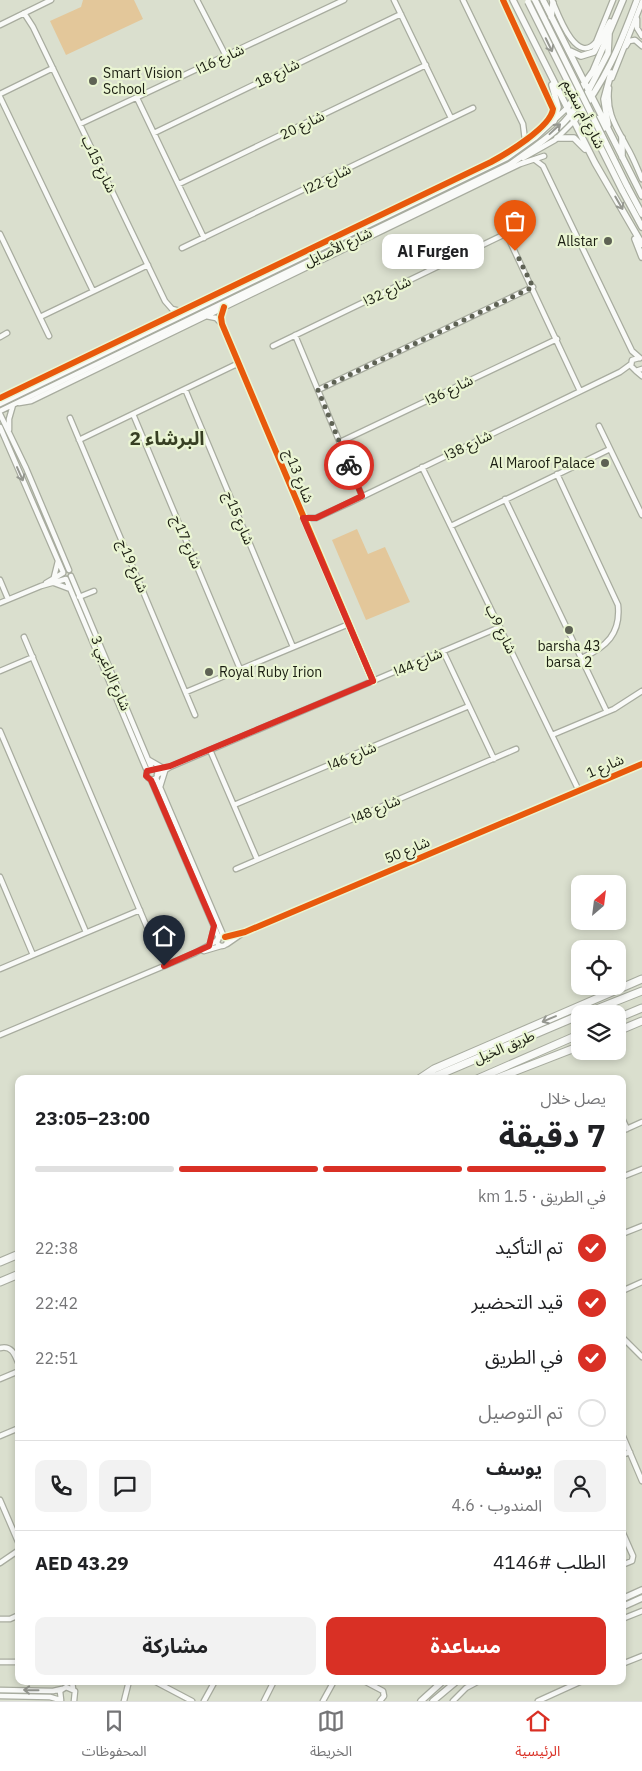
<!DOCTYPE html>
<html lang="ar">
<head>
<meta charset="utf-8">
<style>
  :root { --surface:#fff; --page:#f2f2f2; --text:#202124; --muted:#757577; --line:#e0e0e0; --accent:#d93025 }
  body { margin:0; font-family:"IBM Plex Sans","Noto Sans Arabic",sans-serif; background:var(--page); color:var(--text); direction:rtl; height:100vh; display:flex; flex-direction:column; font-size:19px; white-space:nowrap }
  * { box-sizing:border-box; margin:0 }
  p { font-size:16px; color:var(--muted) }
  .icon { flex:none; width:28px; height:28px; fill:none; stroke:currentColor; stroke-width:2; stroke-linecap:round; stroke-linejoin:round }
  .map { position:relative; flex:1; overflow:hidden; direction:ltr }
  .panel { position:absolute; left:15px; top:1075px; width:611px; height:610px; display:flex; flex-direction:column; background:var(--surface); border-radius:10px; box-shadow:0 2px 8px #0003; direction:rtl }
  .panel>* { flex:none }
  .needle { width:32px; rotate:28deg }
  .fabs { position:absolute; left:571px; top:875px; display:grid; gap:10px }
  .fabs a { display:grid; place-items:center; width:55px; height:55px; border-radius:10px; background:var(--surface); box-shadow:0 2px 8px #0003; font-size:25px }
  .pin { position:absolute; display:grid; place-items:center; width:42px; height:42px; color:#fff; margin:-51px -21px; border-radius:50% 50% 50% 0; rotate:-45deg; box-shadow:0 0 5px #0007 }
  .pin .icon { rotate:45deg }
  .courier { position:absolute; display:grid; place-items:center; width:50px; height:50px; margin:-25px; border:4px solid #d93025; border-radius:50%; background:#fff; color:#222; box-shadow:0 1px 6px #0007 }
  .bubble { position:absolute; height:35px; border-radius:10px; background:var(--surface); box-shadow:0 2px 8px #0003; font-size:16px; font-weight:700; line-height:35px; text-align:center; direction:rtl }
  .summary em { font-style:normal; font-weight:700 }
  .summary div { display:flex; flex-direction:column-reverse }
  .summary { display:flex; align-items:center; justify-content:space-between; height:85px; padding:0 20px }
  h1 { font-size:32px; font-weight:700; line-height:38px }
  .bar { display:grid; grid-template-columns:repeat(4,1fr); gap:8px 5px; align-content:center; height:60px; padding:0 20px }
  .bar i { height:6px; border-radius:4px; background:var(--line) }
  .bar .on { background:var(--accent) }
  .bar p { grid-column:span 4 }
  .line { display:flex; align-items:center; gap:12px; padding:0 20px; border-top:1px solid var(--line) }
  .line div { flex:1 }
  .round { display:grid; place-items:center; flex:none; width:52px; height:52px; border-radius:10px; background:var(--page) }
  ol { padding:0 20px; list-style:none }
  li { display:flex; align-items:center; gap:15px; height:55px }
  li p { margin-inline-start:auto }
  li .icon { padding:5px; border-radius:50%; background:var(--accent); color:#fff; stroke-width:4 }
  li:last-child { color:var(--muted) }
  li i { width:28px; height:28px; border:2px solid var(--line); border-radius:50% }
  .action { display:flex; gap:10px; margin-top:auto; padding:10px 20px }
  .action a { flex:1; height:58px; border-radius:10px; background:var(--accent); color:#fff; font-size:20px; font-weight:700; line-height:58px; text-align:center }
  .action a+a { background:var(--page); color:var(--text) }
  .tab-bar { display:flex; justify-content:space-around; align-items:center; height:70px; border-top:1px solid var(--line); background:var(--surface); font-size:14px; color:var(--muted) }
  .tab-bar a { display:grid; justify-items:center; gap:2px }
  .tab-bar .on { color:var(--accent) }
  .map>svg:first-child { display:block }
  .green { fill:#e3c79a }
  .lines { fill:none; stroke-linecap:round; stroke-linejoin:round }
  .minor-casing { stroke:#a8ac9f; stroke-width:7 }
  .major-casing { stroke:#a8ac9f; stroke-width:8 }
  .highway-casing { stroke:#a8ac9f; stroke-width:9 }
  .minor { stroke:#f9faf8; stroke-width:4.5 }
  .major { stroke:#f9faf8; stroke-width:5.5 }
  .highway { stroke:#f9faf8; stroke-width:7 }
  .major-bridge-casing { stroke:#a8ac9f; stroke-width:8; stroke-linecap:butt }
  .major-bridge { stroke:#f9faf8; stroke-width:5.5 }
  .cycleway-casing { stroke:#eaf5d3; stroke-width:9 }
  .cycleway { stroke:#e8590c; stroke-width:6 }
  .oneway { stroke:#959790 }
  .done { stroke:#5e6254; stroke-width:5; stroke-dasharray:0 9 }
  .route { stroke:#d93025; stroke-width:6 }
  .poi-dot { fill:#5e6254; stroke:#eaf5d3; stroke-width:2 }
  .labels { text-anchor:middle; stroke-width:4.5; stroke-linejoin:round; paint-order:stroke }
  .street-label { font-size:14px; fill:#1b1e12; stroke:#eaf5d3 }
  .poi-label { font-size:14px; fill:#1b1e12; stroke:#eaf5d3; text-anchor:start }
  .district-label { font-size:19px; font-weight:bold; fill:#373f23; stroke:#eaf5d3 }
</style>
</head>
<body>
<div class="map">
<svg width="642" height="1701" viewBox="0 0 642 1701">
  <rect width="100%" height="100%" fill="#dadfce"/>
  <path class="green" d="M83 0H134L143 19 66 55 50 21 81 7Z
    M357 529 368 554 385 547 410 602 366 620 332 540Z"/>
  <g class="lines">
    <g class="minor-casing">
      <path id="minor" d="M197 0 226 56
        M394 0 451 118
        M463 0 523 124 525 140
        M552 0C558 14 576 66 596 42L613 0
        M24 13 33 27 165 301 172 309 180 311
        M637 19V28L642 36
        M0 25 51 0
        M626 46 629 41 635 40 642 46
        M612 78 642 2
        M609 88C606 113 616 126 627 147 633 157 637 168 642 179
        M0 94 53 68
        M0 97 93 291
        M137 98 204 238
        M80 124 344 0
        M154 133 401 14
        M523 158 555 140 574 121
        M535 160 543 166 632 351 640 358
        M179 184 426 65
        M506 233 580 391
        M0 234 49 336
        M182 248 473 108
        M224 307 221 317 222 324 373 681
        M206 316 216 318 221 323
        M40 317 148 265
        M295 335 362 496
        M0 337 7 333
        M273 346 528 223
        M639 358 632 360 631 366 636 371 642 369
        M636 371 642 376
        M185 389 293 647
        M318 390 533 287
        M0 398 491 162C506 154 551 127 553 109L503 0
        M19 403 31 401 520 164 544 156
        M0 404 507 158 535 138 567 108
        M0 411 514 162
        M0 414 26 468 69 570
        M133 414 240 669
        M70 418 195 715
        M599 426 642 515
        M0 427 63 572
        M9 430V419L13 405
        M79 440 239 363
        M340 442 557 339
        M422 467 579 791
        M557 474 618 605C621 634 606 647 582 658
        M505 499 607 712
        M303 518H316L349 503 620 372 631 364
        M451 526 610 449
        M71 576 152 769
        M54 577 58 561
        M66 579 147 771
        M0 580 8 599
        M46 583 63 573
        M54 583 70 589
        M79 597 94 591
        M0 603 41 586 66 579
        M24 637 149 932
        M443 651 494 759
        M0 671 33 657
        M186 692 349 624
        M0 731 86 932
        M552 735 614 709 642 691
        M210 750 257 859
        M149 760 163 768
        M146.5 774a5.5 5.5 0 1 1 11 0a5.5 5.5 0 1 1-11 0Z
        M157 775 170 767 500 627
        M156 778 224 937
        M151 780 219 938
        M160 787 165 771
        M234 805 469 706
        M236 869 516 749
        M0 877 33 955
        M217 941a5 5 0 1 1 10 0a5 5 0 1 1-10 0Z
        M225 937 245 932 642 764
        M210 944 214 928
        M227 944 240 935
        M204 951 221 946
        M0 969 140 910
        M0 1035 195 953 218 940
        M622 1118 627 1129
        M622 1131 642 1122
        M622 1177 642 1169
        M622 1234 642 1226
        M622 1291 642 1282
        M622 1337 642 1357
        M0 1348C12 1345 15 1355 19 1365
        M0 1379 19 1371
        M622 1434 642 1481
        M0 1436 19 1428
        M622 1455 630 1452
        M0 1500 19 1544
        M622 1531 633 1556 632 1561 622 1565
        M0 1563 19 1550
        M0 1619H10L19 1615
        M622 1619 642 1611
        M0 1662H19
        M622 1664 642 1656
        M72 1681 73 1689
        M154 1681 192 1701
        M364 1681 383 1691 384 1696 380 1701
        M0 1690 53 1691 62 1689
        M0 1696 50 1697 60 1700
        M61 1700 60 1691 66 1687 75 1691 74 1701
        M124 1701 129 1681
        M204 1701 215 1681
        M264 1701 274 1681
        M323 1701 334 1681
        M453 1701 466 1688 479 1681
        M538 1701 582 1681"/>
    </g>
    <g class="major-casing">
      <path id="major" d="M513 0 595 163 642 244
        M543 0 642 196
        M551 17 553 3
        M570 51 581 56 594 52 610 22
        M552 85 558 107 554 121
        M582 103 608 53 609 34
        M567 108 593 71 623 0
        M574 121C606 80 619 48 637 0
        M608 125 604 99 611 73
        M580 133 583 126 594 118 598 119 604 128
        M557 138H574L585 149
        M622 138V157
        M511 164C535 146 566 128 580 100
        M627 186 642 214
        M622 190 642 227
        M635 239 642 257
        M622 1599 642 1590
        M622 1607 642 1598
        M421 1701 443 1681
        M433 1701 457 1681"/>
    </g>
    <g class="highway-casing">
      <path id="highway" d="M584 1014 642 991
        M618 1018 642 1008
        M618 1031 642 1021
        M419 1079 434 1069 642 979
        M429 1079 580 1015
        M477 1079 580 1034
        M495 1079 580 1046
        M0 1262 19 1254
        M0 1282 19 1274"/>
    </g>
    <use href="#minor" class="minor"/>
    <use href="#major" class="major"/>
    <use href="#highway" class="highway"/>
    <g class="major-bridge-casing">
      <path id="major-bridge" d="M535 0 627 186
        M528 2 622 190"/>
    </g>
    <use href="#major-bridge" class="major-bridge"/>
    <g class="cycleway-casing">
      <path id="cycleway" d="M224 307 221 317 222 324 373 681
        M0 398 491 162C506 154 551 127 553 109L503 0
        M225 937 245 932 642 764"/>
    </g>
    <use href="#cycleway" class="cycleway"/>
  </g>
  <defs><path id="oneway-shaft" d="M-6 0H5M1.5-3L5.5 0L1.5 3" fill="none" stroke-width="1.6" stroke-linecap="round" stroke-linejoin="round" transform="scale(1.25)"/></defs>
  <g class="oneway">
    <use href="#oneway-shaft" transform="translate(549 45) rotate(64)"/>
    <use href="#oneway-shaft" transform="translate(555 129) rotate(-43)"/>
    <use href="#oneway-shaft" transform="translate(619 203) rotate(60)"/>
    <use href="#oneway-shaft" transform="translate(20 474) rotate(66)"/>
    <use href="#oneway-shaft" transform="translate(549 1019) rotate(157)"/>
    <use href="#oneway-shaft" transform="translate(31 1690) rotate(-179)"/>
  </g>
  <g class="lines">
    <path class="done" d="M349 465 318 390 533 287 515 251"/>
    <path class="route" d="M164 966 209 946 214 926 151 780 146 776 147 771 170 766 373 681 303 518H316L362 496 349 465"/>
  </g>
  <g class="poi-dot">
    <circle cx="93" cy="81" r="5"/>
    <circle cx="608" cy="241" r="5"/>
    <circle cx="605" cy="463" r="5"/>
    <circle cx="569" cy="630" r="5"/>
    <circle cx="209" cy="672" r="5"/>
  </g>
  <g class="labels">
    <g class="street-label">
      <text transform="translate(220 59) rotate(-25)" y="5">شارع 16ا</text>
      <text transform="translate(277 73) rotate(-26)" y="5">شارع 18</text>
      <text transform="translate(584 114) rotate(63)" y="5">شارع أم سقيم</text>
      <text transform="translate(302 125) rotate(-26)" y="5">شارع 20</text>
      <text transform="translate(99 164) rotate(64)" y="5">شارع 15ب</text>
      <text transform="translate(327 179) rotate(-26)" y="5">شارع 22ا</text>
      <text transform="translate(338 247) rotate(-25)" y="5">شارع الأصايل</text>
      <text transform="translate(387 291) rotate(-26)" y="5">شارع 32ا</text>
      <text transform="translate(449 390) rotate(-26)" y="5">شارع 36ا</text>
      <text transform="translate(468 445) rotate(-26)" y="5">شارع 38ا</text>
      <text transform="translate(299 476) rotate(68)" y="5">شارع 13ج</text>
      <text transform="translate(239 518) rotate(67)" y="5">شارع 15ج</text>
      <text transform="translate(187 542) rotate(67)" y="5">شارع 17ج</text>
      <text transform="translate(133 566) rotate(67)" y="5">شارع 19ج</text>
      <text transform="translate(501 629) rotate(64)" y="5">شارع 9ب</text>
      <text transform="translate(418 662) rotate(-23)" y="5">شارع 44ا</text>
      <text transform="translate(111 673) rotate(67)" y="5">شارع الراعبي 3</text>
      <text transform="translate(352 756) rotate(-23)" y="5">شارع 46ا</text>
      <text transform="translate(605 766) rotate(-23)" y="5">شارع 1</text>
      <text transform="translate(376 809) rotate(-23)" y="5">شارع 48ا</text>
      <text transform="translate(407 850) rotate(-23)" y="5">شارع 50</text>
      <text transform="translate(504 1047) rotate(-23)" y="5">طريق الخيل</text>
    </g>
    <g class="poi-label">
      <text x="103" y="78">Smart Vision<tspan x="103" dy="16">School</tspan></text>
      <text x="598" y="246" text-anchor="end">Allstar</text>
      <text x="595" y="468" text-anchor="end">Al Maroof Palace</text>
      <text x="569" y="651" text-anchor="middle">barsha 43<tspan x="569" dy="16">barsa 2</tspan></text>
      <text x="219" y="677">Royal Ruby Irion</text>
    </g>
    <g class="district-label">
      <text x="167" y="445">البرشاء 2</text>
    </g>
  </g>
</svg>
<div class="fabs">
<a><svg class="needle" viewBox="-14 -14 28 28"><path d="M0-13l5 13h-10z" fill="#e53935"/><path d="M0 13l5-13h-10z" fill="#757577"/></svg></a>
<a><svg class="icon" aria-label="locate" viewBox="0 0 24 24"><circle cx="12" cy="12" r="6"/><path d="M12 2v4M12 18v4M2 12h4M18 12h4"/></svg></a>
<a><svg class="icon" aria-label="layers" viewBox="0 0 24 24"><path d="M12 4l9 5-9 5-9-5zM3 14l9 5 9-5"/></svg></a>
</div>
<div class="pin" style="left:515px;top:251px;background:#ea580c"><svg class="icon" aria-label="bag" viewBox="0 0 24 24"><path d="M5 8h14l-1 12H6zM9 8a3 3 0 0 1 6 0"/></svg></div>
<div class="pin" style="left:164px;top:966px;background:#1f2937"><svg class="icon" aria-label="home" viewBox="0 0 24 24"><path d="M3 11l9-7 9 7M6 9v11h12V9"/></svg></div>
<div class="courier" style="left:349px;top:465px"><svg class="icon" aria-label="bike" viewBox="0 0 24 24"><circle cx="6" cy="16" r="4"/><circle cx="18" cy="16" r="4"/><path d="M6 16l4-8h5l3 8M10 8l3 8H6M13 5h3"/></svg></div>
<div class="bubble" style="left:382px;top:234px;width:102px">Al Furgen</div>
<section class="panel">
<div class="summary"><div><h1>7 دقيقة</h1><p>يصل خلال</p></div><em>23:00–23:05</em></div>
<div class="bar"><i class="on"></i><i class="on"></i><i class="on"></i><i></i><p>في الطريق · 1.5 km</p></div>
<ol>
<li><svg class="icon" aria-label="check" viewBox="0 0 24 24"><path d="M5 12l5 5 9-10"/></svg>تم التأكيد<p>22:38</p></li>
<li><svg class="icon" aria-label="check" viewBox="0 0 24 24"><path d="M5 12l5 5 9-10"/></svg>قيد التحضير<p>22:42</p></li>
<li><svg class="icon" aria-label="check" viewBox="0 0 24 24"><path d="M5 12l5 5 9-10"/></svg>في الطريق<p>22:51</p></li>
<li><i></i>تم التوصيل</li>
</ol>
<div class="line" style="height:90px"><a class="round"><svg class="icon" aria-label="person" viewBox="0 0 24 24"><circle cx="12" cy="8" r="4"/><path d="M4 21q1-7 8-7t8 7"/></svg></a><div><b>يوسف</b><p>المندوب · 4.6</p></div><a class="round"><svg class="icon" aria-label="chat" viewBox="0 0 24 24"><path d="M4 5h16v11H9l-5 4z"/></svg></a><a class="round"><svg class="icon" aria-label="phone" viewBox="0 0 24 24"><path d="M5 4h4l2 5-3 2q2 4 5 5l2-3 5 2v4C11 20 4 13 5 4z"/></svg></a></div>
<div class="line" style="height:65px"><div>الطلب #4146</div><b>AED 43.29</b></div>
<div class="action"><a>مساعدة</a><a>مشاركة</a></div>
</section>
</div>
<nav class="tab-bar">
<a class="on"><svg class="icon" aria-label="home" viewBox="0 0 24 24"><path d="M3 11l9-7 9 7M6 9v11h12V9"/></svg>الرئيسية</a>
<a><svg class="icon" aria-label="map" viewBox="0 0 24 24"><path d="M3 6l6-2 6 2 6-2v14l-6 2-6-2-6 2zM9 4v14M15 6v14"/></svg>الخريطة</a>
<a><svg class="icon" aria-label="saved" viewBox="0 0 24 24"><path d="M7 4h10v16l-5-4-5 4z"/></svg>المحفوظات</a>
</nav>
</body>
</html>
